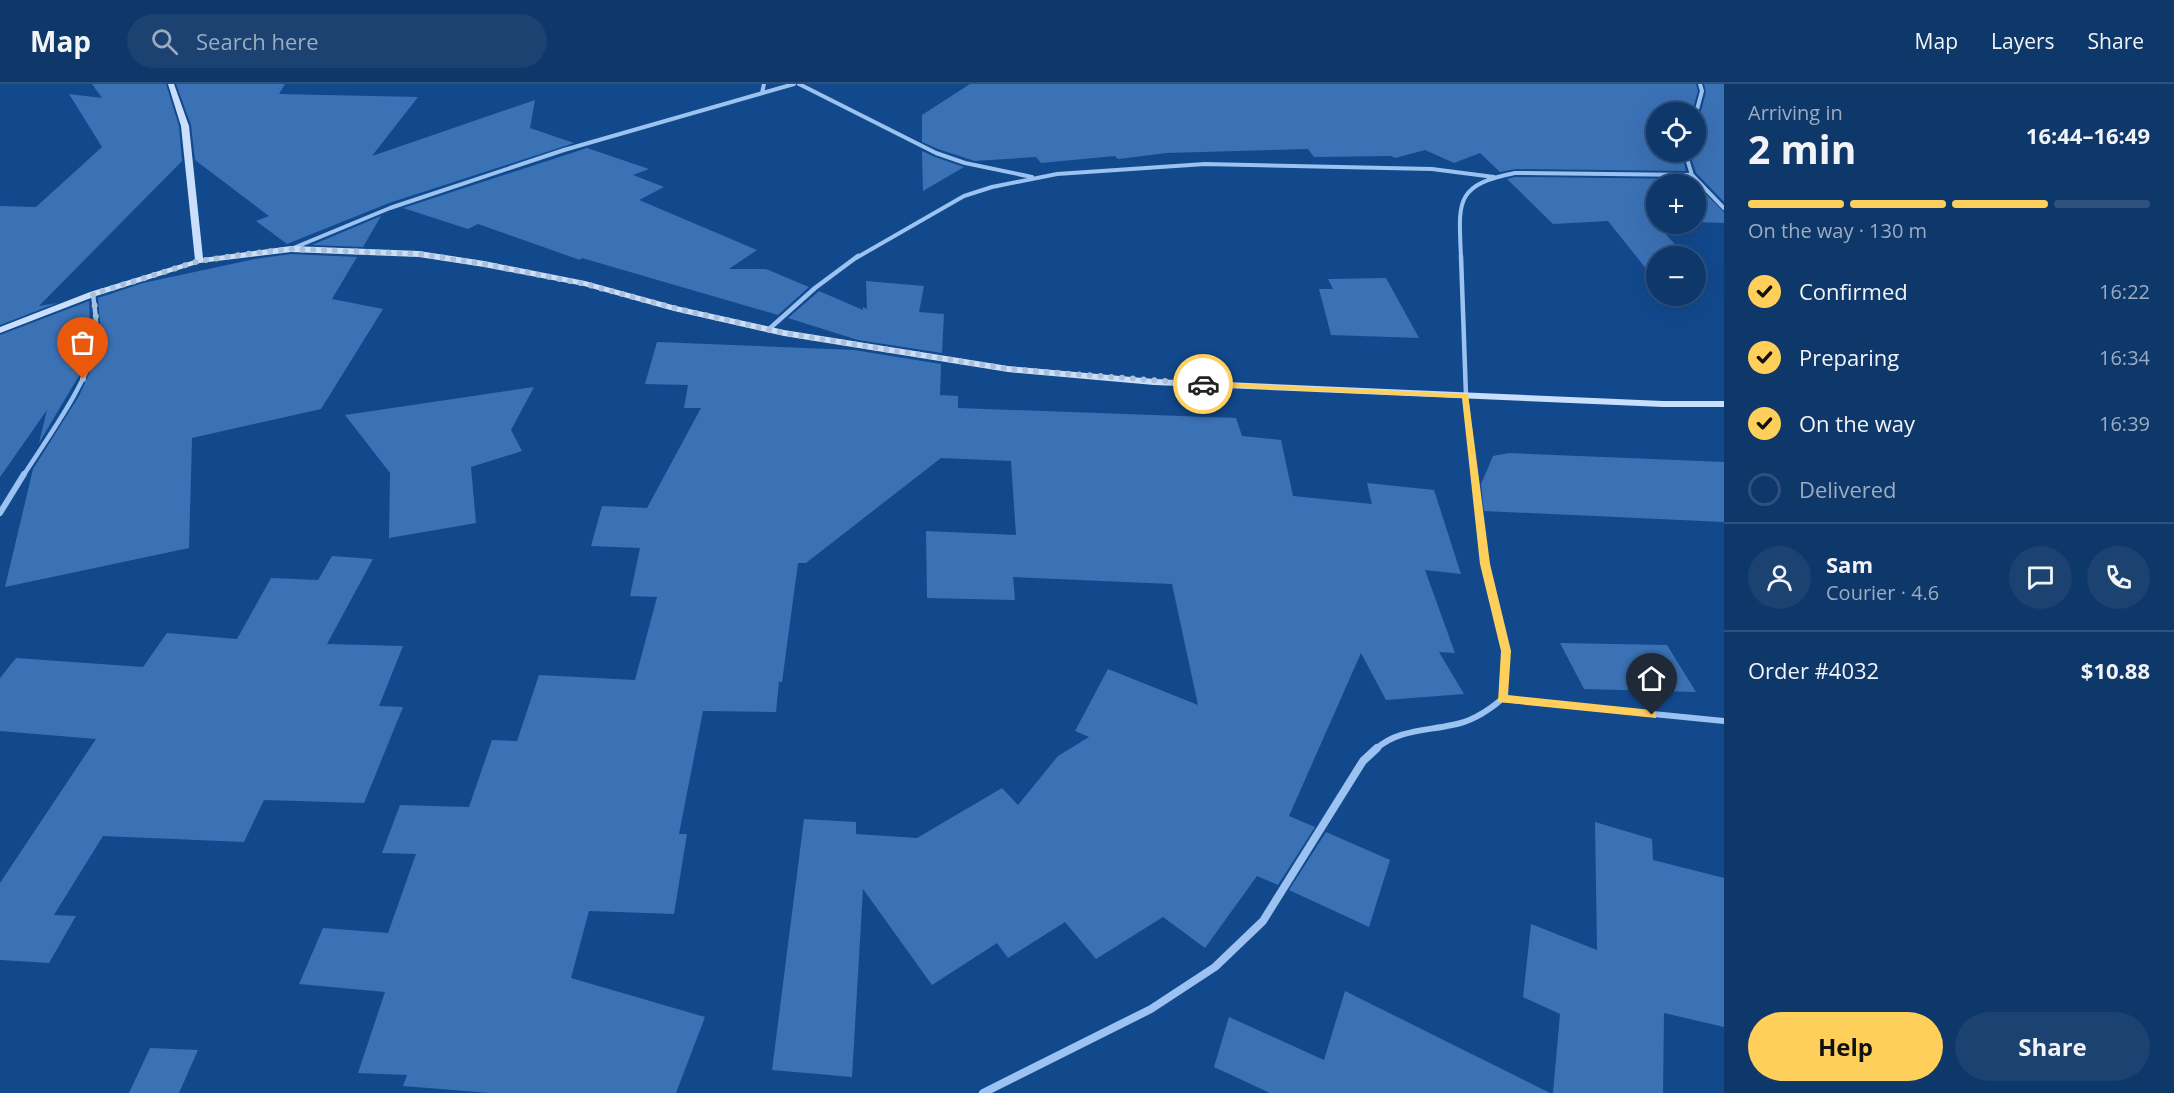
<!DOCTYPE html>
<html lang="en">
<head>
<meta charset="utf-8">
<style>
  :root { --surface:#0e376a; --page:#1c4272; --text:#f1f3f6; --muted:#9bacc1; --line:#2e517e; --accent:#ffcf5b }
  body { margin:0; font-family:"Open Sans",sans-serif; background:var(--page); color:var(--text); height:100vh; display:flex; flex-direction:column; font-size:22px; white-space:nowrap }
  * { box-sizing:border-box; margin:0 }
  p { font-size:20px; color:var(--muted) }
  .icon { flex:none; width:33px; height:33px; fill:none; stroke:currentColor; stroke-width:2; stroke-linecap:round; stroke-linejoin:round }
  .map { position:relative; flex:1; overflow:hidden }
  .side { display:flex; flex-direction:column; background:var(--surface); width:450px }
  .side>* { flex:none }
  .buttons { position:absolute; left:1646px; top:18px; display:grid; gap:12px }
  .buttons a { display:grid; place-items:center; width:60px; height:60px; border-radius:50%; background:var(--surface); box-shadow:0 6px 24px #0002,0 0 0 2px var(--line); font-size:30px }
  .pin { position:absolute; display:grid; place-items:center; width:51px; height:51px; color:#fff; margin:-62px -26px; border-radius:50% 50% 50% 0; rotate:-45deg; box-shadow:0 0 6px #0007 }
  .pin .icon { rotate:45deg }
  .courier { position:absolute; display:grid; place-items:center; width:60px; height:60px; margin:-30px; border:4px solid #ffcf5b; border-radius:50%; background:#fff; color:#222; box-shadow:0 2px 8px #0007 }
  .headline em { font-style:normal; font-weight:700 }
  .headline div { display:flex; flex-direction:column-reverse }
  .headline { display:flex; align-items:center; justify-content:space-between; height:102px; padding:0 24px }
  h1 { font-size:39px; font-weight:700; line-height:45px }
  .bar { display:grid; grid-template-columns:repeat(4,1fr); gap:9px 6px; align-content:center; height:72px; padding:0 24px }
  .bar i { height:8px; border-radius:4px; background:var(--line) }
  .bar .selected { background:var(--accent) }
  .bar p { grid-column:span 4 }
  .line { display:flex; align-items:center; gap:15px; padding:0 24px; border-top:2px solid var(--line) }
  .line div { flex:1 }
  .round { display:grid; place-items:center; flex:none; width:63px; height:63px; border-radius:32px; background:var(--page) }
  ol { padding:0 24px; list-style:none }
  li { display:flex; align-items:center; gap:18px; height:66px }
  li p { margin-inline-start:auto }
  li .icon { padding:6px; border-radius:50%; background:var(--accent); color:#111; stroke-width:4 }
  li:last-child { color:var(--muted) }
  li i { width:33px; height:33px; border:3px solid var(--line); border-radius:50% }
  .button { display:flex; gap:12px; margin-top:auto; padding:12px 24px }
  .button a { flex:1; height:69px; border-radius:36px; background:var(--accent); color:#111; font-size:24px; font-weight:700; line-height:69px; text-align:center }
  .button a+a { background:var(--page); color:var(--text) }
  header { display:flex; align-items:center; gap:36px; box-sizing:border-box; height:84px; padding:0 30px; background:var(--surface); border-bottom:2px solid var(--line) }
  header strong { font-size:28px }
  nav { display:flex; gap:33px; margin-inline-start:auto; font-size:21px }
  .search { width:420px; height:54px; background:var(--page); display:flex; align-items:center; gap:15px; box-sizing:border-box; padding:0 21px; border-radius:33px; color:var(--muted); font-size:22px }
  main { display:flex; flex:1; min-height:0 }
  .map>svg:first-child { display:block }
  .building { fill:#3b72b6 }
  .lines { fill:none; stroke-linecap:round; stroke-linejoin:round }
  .street-far3 { stroke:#9bc2f1; stroke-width:4 }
  .street-far2 { stroke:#9bc2f1; stroke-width:4.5 }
  .street-far1 { stroke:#9bc2f1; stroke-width:6 }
  .street { stroke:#9bc2f1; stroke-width:8 }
  .secondary { fill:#c9dffc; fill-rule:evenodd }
  .route { fill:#ffcf5b }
  .done { stroke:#acbfd7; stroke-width:6; stroke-dasharray:0 10.8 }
</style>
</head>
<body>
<header>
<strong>Map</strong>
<div class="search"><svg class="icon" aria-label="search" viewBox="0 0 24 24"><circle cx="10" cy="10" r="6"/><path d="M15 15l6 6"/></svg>Search here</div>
<nav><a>Map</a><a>Layers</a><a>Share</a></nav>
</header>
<main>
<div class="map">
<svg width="1724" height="1009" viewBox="0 0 1724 1009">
  <rect width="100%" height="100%" fill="#12498d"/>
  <path class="building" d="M92 0H166L179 42 182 77 39 222 57 219 0 241V122L36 123 102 63 69 10 102 14Z
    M176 0H285L279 10 418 13 372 72 535 16 530 44 574 59 389 119 287 160 256 137 269 132 195 76 191 41Z
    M970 0H1696L1698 7 1692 28H1656V68H1681L1686 87 1515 85 1500 88 1480 69 1454 79 1425 66 1395 74 1391 72 1314 73 1308 65 1167 69 1118 75 1115 72 1041 79 1036 73 975 77 938 65 922 58V31Z
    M1704 0H1724V118L1696 89 1689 68H1695V37L1699 34 1706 8Z
    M587 64 649 85 633 91 664 103 639 116 757 166 729 185H766L809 203 778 231 582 174 580 176 478 140 468 145 403 124Z
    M922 67 935 73 964 83 923 107Z
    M1515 93 1690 95 1724 128V139L1695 138V100H1656V140L1686 172H1656L1655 196 1608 137 1553 140 1507 95Z
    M381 132 363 163 312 161Z
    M291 170 357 173 332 215 383 225 321 325 192 354 189 464 5 503 33 385 79 312 95 277 101 248 98 214 143 199 255 175Z
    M1386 194 1419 254 1331 251 1319 205H1333L1328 195Z
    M866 197 924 202 919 228 944 230 942 269 858 256 788 234 819 207 863 226V223L867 225Z
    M89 217 91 254 80 290 39 359 47 326 0 393V251Z
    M657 258 854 266 941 280 940 311 958 312V324L1236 334 1242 352 1281 356 1293 412 1372 420 1367 399 1434 406 1461 490 1425 486 1455 569 1439 568 1464 610 1386 616 1361 569 1289 732 1315 743 1278 801 1257 792 1205 864 1163 833 1096 875 1065 838 1008 874 997 859 932 901 863 805 852 993 772 986 804 735 856 738V750L917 754 1002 704 1018 721 1058 672 1089 653 1075 647 1108 585 1198 621 1172 500 1013 493 1015 516 927 514 926 447 1016 451 1011 377 941 374 806 479H798L782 598H779L776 628 703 627 679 750H687L674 830 589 827 571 894 705 933 676 1009H490L403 1002 407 991 358 989 385 908 299 900 323 844 388 849 416 770 382 769 400 721 469 723 492 656 517 657 539 591 635 596 657 513 630 512 640 464 591 462 602 422 647 424 701 324H684L688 301 645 300Z
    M534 303 511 346 522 367 471 383 476 439 389 454 390 389 345 331Z
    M1509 369 1724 378V438L1484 427 1481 400 1493 372Z
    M332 472 373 475 327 560 403 562 379 622 403 623 364 719 264 716 244 758 103 752 54 831 76 832 49 879 0 876V799L96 655 0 647V594L16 574 143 583 167 549 237 555 271 494 318 496Z
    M1560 559 1667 561 1696 608 1584 605Z
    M1595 738 1652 755 1653 776 1724 794V943L1664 929 1663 1009H1553L1560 930 1523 913 1531 840 1597 866Z
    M1326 748 1390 776 1369 843 1289 806Z
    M1345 907 1550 1009H1270L1214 983 1229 933 1324 976Z
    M150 964 198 966 179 1009H129Z"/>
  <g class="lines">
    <path class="street-far3" d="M799 0 936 69 965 79 1032 93
      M762 9 764 0
      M1695 33 1702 7 1700 0
      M1685 68 1692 91 1724 124
      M291 165 390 124 564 66 794 0
      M856 174 964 112 992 103 1057 90 1205 80 1432 85 1494 93
      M1461 174C1459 119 1453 101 1515 89L1692 91"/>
    <path class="street-far2" d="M1461 172 1466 312 1475 392
      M768 246 815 204 858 172
      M23 392C44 359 89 297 95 261 98 244 95 227 93 210"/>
    <path class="street-far1" d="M0 429 24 390
      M1502 615 1724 637
      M1376 665C1397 646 1425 647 1452 641 1471 638 1488 627 1502 615L1506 567 1485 480 1475 390"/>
    <path class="street" d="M983 1009 1151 925 1215 883 1263 837 1363 677 1377 664"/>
    <path class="secondary" d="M168 0H174L189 42 203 174 291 162 419 167 484 177 585 197 676 222 784 246 1008 282 1154 295 1663 317H1724V323H1663L1154 301 1008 288 784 252 674 227 584 202 484 183 419 173 291 168 200 179 96 212 0 249V243L90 208 195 176 181 42Z"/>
  </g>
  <path class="route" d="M1203 298 1468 310 1490 480 1511 567 1508 611 1652 626 1656 628V634L1498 618 1501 567 1480 480 1462 314 1200 302 1199 300Z"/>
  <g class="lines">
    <path class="done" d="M83 295C97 259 99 249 93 210L199 177 247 170 291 165 419 170 484 180 585 200 674 224 784 249 1008 285 1203 300"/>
  </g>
</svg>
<div class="buttons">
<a><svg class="icon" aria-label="locate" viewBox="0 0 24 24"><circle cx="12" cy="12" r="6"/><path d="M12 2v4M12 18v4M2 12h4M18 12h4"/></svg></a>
<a>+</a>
<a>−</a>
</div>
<div class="pin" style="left:83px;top:295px;background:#ea580c"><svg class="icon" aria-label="bag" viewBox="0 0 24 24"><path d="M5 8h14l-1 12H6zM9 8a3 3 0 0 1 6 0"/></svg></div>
<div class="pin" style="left:1652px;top:631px;background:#1f2937"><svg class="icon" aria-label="home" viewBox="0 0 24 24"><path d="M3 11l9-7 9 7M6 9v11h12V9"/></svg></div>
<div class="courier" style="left:1203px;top:300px"><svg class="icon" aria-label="car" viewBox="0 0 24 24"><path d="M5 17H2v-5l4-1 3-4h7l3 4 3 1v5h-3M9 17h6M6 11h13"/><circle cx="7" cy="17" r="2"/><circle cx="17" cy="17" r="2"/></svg></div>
</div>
<section class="side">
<div class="headline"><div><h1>2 min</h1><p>Arriving in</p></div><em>16:44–16:49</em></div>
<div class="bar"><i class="selected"></i><i class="selected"></i><i class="selected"></i><i></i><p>On the way · 130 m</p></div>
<ol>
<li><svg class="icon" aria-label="check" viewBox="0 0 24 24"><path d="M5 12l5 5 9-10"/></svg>Confirmed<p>16:22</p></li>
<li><svg class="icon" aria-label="check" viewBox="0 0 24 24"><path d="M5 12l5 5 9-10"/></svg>Preparing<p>16:34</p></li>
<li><svg class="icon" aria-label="check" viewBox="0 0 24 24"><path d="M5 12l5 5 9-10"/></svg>On the way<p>16:39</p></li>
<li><i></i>Delivered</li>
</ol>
<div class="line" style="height:108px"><a class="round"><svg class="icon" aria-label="person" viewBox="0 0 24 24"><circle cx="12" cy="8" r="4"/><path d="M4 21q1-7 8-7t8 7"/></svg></a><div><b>Sam</b><p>Courier · 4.6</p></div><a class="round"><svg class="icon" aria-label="chat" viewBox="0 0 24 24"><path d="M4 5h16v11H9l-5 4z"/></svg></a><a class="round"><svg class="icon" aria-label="phone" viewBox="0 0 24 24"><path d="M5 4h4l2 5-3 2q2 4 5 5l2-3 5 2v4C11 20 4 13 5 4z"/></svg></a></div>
<div class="line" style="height:78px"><div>Order #4032</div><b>$10.88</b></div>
<div class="button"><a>Help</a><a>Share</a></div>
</section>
</main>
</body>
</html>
